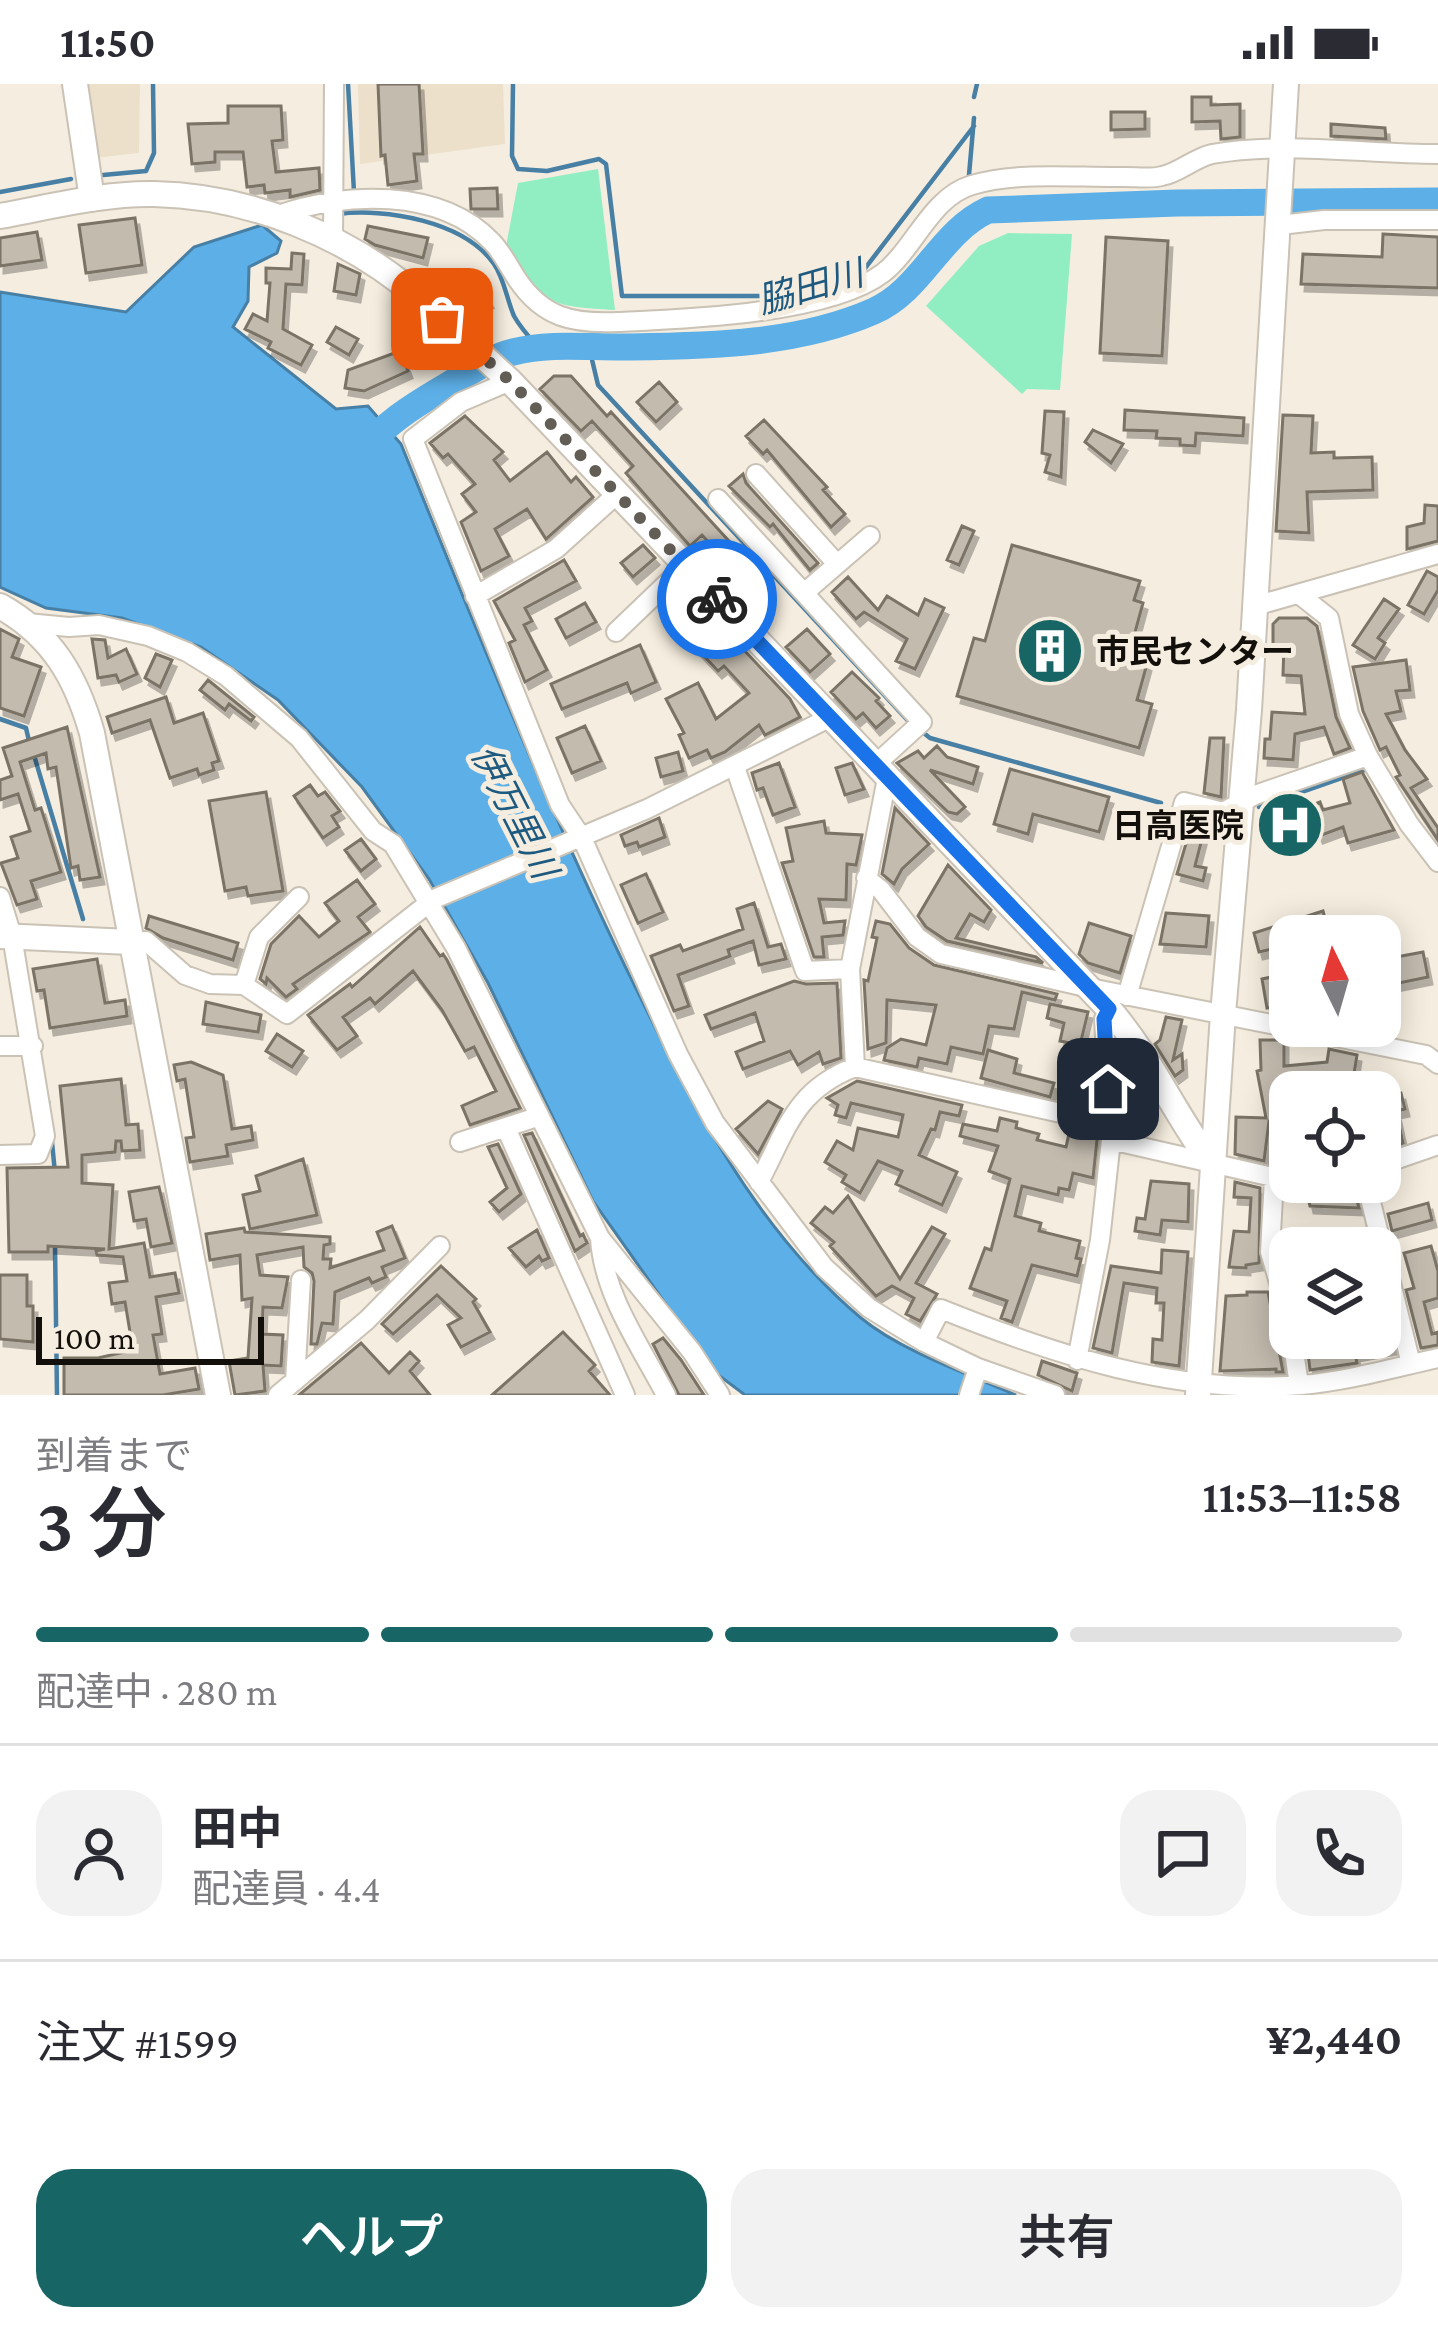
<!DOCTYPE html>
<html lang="ja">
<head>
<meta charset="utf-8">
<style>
  :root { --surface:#fff; --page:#f2f2f3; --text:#2b2b33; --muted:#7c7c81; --line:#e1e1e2; --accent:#176665 }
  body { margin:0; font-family:"Crimson Pro","Noto Sans JP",serif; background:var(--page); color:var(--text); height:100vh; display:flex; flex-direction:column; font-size:45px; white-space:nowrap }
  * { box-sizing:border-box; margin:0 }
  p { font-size:39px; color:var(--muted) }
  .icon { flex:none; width:66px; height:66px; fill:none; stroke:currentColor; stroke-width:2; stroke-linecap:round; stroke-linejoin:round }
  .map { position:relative; height:1311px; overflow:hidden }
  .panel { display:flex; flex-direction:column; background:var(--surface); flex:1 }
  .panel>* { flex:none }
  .needle { width:78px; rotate:355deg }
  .buttons { position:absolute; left:1269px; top:831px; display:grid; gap:24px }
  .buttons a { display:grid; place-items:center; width:132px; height:132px; border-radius:24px; background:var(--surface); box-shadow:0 6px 30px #0003; font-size:60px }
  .scale { position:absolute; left:36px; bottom:30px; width:228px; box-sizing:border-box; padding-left:12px; border:6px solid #13100b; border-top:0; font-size:33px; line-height:42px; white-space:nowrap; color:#13100b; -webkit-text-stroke:9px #f5eddf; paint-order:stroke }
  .pin { position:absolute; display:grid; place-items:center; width:102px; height:102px; color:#fff; margin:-51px; border-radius:24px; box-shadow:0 6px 18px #0006 }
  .courier { position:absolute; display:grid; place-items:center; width:120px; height:120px; margin:-60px; border:9px solid #1a73e8; border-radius:50%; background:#fff; color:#222; box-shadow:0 3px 15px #0007 }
  .head em { font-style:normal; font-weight:600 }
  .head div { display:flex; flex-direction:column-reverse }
  .head { display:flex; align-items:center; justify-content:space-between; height:204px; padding:0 36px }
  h1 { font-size:78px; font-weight:600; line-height:90px }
  .bar { display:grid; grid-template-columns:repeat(4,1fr); gap:18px 12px; align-content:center; height:144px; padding:0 36px }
  .bar i { height:15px; border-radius:9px; background:var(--line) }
  .bar .on { background:var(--accent) }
  .bar p { grid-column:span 4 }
  .line { display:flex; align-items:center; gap:30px; padding:0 36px; border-top:3px solid var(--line) }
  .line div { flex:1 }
  .round { display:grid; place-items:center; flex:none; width:126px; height:126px; border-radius:36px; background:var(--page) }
  .action { display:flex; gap:24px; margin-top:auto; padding:24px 36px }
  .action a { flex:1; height:138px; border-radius:36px; background:var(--accent); color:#fff; font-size:48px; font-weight:600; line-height:138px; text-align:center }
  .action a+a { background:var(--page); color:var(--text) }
  .status { display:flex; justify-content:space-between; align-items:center; height:84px; padding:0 60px; background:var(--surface); direction:ltr }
  .status svg { height:33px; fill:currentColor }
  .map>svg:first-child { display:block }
  .built { fill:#ece0cb }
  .green { fill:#91eec3 }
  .water { fill:#5dafe7; stroke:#477fa5; stroke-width:3 }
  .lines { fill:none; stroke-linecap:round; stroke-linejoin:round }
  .stream { stroke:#477fa5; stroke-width:4.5 }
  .river { stroke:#5dafe7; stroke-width:27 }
  .building { fill:#c3bbae; stroke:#7a7366; stroke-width:3; filter:url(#shadow) }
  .street-casing { stroke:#cac2b5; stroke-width:22 }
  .secondary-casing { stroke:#cac2b5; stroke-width:28 }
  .street { stroke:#fff; stroke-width:18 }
  .secondary { stroke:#fff; stroke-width:24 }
  .done { stroke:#625d55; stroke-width:12; stroke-dasharray:0 21.6 }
  .route { stroke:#1a73e8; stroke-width:15 }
  .labels { text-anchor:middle; stroke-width:10; stroke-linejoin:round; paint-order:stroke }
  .poi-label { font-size:33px; font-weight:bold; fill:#13100b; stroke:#f5eddf; text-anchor:start }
  .water-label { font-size:36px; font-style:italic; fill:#1e5a80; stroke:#f5eddf }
</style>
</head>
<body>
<div class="status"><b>11:50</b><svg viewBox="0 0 49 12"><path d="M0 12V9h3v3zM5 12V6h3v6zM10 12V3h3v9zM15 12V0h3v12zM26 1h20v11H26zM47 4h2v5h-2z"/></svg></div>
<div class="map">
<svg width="1438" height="1311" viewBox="0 0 1438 1311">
  <defs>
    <filter id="shadow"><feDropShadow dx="4" dy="7" stdDeviation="0" flood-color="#0004"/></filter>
  </defs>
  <rect width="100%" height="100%" fill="#f5eddf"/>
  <path class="built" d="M84 0H140L139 69 94 74Z
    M358 0H503L505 60 360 80Z"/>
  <path class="green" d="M598 85 615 226C544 222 545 220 506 162L518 99Z
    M1008 149 1072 150 1060 306 1027 305 1022 310 926 222 979 162Z"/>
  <path class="water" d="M262 141 281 157 277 169 249 183 248 217 233 243 336 325 368 322 401 360C472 535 542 710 624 880 686 1007 750 1141 861 1234 901 1267 968 1290 1016 1311H745L713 1287 593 1117 488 899 429 795 362 703 278 616 201 563 122 534 46 524 0 503V208L126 228 194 163Z"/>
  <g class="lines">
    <path class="stream" d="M348 0 354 108
      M513 0 512 72 518 85 547 87 599 75 606 80 622 212H760L863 187 974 42
      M974 13 977 0
      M103 91 146 87 154 69 153 0
      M969 91 974 34
      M0 108 71 95
      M338 130C385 124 464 137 494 180 504 194 507 216 514 232 520 243 529 253 537 262
      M589 263 598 301 911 640
      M0 635 26 644 29 657
      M920 646 930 654 1161 719
      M33 668 83 835
      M1259 723 1365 686
      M48 1017 55 1089
      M55 1161 57 1311"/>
    <path class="river" d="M363 368C381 342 413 322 440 306 463 293 488 274 513 268 551 258 592 264 631 263 711 262 799 260 874 227 922 206 940 148 988 126L1177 119 1438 117"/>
  </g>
  <path class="building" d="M378 0H419L423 70H414L417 97 388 101 385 71 381 72Z
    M1192 13H1211V21L1240 20V53L1221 55 1220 37 1192 38Z
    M228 22H281L283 56 272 57 276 88 319 84 320 106 290 113V106L265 109 264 101 247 103 243 68H215V78L192 80 188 40 228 39Z
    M1111 28H1145V45L1111 46Z
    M1331 40 1385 44 1386 55 1331 52Z
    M497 104 498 125H471L470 105Z
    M135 134 142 181 86 189 79 141Z
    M368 142 428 154 423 174 375 161 365 155Z
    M37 148 42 176 0 182V154Z
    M1383 150 1438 153V204L1301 200 1303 170 1382 173Z
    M1106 153 1168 157 1162 272 1100 269Z
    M292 169 304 170 302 201 286 200 283 245 312 261 301 281 268 264 271 258 245 245 253 230 267 237 270 199H266V184L291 185Z
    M338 180 360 190 356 211 334 207Z
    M478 200 489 217 469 230 458 214Z
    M336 243 358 255 349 271 327 258Z
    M400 267 408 287 364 307 345 304 348 286Z
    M554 292H571L607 332 611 328 739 468 728 479 702 451 690 462 626 389 633 382 592 337 581 347 540 305Z
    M659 298 677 318 656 338 637 318Z
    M1125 326 1244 334 1243 352 1196 349 1195 362 1180 361V355L1156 354 1157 347 1124 346Z
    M1045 327 1064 328 1061 393 1045 388 1050 371 1042 369Z
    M1283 331 1313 332 1311 369 1334 368V374L1372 373 1373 406 1307 408 1309 449 1276 447Z
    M465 332 503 368 494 376 510 397 547 368 571 398 576 393 593 413 546 455 527 425 495 445 509 472 481 487 461 438 476 428 462 410 475 400 448 370 443 374 430 359Z
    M764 336 827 403 823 406 845 430 831 443 767 366 763 370 746 352Z
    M1093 346 1123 360 1111 379 1085 358Z
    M743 390 746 399 818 479 810 486 773 440 770 443 729 402Z
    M1425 421 1438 422V457L1407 465V443L1424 439Z
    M962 442 974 447 959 481 947 476Z
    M643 461 655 474 633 493 621 479Z
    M1012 461 1140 497 1134 516 1143 519 1128 574 1147 580 1137 616 1152 620 1139 664 957 612 974 554 985 557Z
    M564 476 576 497 525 524 532 537 524 541 547 586 525 598 509 559 515 556 494 517Z
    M1427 487 1438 493V506L1424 530 1408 521Z
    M848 493 878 526 887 512 918 531 925 515 944 524 915 585 896 577 907 555 864 528 856 535 832 508Z
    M1384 515 1399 525 1378 554 1385 559 1375 575 1353 561Z
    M585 519 596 538 566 554 556 535Z
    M694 525 721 555 728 549 790 615 800 633 765 651 759 641 725 668 711 674 707 666 689 674 679 651 684 649 666 615 698 599 716 635 749 609 724 582 718 587 676 542Z
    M1279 534H1307L1317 542 1336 633 1350 664 1334 670 1324 643 1295 650 1293 676 1264 674 1265 655H1270L1272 628 1305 630 1301 592 1283 591 1284 561H1273V540Z
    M0 545 19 555 12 573 41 583 24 632 0 624Z
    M807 545 830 570 810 588 786 563Z
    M92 555 105 556 108 574 126 565 137 590 119 598 116 591 98 594Z
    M640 561 656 598 631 609 627 599 562 625 551 600Z
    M156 570 172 576 160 603 145 594Z
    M1406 576 1410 606 1396 607 1401 627 1386 630 1405 666 1427 695 1411 704 1438 744V756L1396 693 1400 691 1386 663 1380 666 1363 627 1353 583Z
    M852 588 879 614 876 617 890 632 876 644 863 629 856 635 831 608Z
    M208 596 254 633 251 637 229 620 225 626 200 606Z
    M166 613 174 639 203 629 219 677 212 679 214 686 199 691 197 685 170 694 150 636 112 649 107 633Z
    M585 642 601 677 572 689 557 654Z
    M67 643 100 793 80 796 78 782 71 784 56 683 48 685 46 669 20 678 35 726 41 724 61 788 31 797 37 815 17 821 1 779 18 774 11 753 30 747 18 710 0 716V696L12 692 3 664Z
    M1210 654H1224L1221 713 1204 709Z
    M937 662 947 673 978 683 973 700 930 686 965 723 957 730 948 728 897 679 918 667 924 674Z
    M678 668 683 687 661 693 656 674Z
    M779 679 795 723 773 731 763 704 757 706 752 689Z
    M852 679 864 705 845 711 836 684Z
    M1010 685 1109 713 1099 748 1033 730 1028 750 994 740Z
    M1362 688 1394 746 1348 759 1343 743 1319 752 1316 744 1270 761 1262 740 1320 718 1323 726 1350 719 1343 695Z
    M310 701 318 712 325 708 340 727 332 732 339 743 323 754 294 712Z
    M266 708 283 807 248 812 246 803 225 807 209 717Z
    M895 724 929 760 902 785 894 800 882 790Z
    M659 734 665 753 639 763 637 758 625 762 621 751Z
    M1193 736 1206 739 1195 782 1206 784 1203 797 1177 790Z
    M824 737 826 749 862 751 856 781 847 780 846 816 819 815 824 839 845 837 843 851 822 853 824 873H814L782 779 793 777 786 744Z
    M361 755 376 775 361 787 345 766Z
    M948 781 991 826 984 838 970 830 956 854 1036 873 1043 879 947 857 926 843 918 832Z
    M646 790 663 828 638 839 621 801Z
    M357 796 375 820 358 833 370 848 293 900 297 905 286 913 267 894 266 900 260 895 271 860 299 832 319 853 339 837 325 819Z
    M754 819 768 863 781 860 786 875 759 881 753 857 728 866 730 872 678 891 689 922 674 927 651 872 680 861 683 867 743 845 737 825Z
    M1323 827 1329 849 1290 852V861L1259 868 1254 849Z
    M1166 829 1209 832 1206 863 1160 860Z
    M149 832 238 859 233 876 163 854 146 844Z
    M876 837 890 840 909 864 934 881 1057 910 1055 916 1022 908 1014 945 989 942 983 970 951 963 947 980 919 974 917 983 884 976 887 964 901 955 926 961 936 921 887 916 886 959 868 965 864 896 868 897 877 854 872 853Z
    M1089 839 1131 852 1120 889 1088 879 1079 870Z
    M420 843 440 872 443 870 447 876 520 1024 470 1041 462 1022 496 1007 474 963 465 967 442 926 413 887 375 920 370 914 343 933 357 952 337 966 308 931 350 900 352 903Z
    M1423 868 1428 893 1380 903V876Z
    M97 875 105 919 125 916 127 932 50 944 44 906 37 907 33 885Z
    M1290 889V902L1278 904 1282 922 1267 924 1262 895Z
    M794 897 806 900 837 899 841 974 823 980 819 968 798 981 790 967 743 985 736 968 764 957 755 929 711 945 705 931Z
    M206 918 261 931 258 948 203 940Z
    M1050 920 1088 928 1080 961 1060 957 1064 939 1047 934Z
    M1166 933 1182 936 1173 976 1182 970 1183 986 1175 992 1155 960 1160 956Z
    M277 950 303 967 292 983 266 967Z
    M1260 956H1284V982L1327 978 1329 965 1357 971 1353 996 1333 992 1286 996 1287 1002 1277 1003 1280 1038 1269 1037 1264 1077 1235 1070 1236 1033 1266 1034 1257 987 1261 986Z
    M988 966 1017 975 1014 989 1054 999 1050 1013 981 994Z
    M191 978 223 991 232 1045 251 1042 253 1056 226 1061 228 1072 190 1078 186 1054 194 1053 185 995 177 997 174 981Z
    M121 995 126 1041 138 1040 140 1066 122 1067 121 1057H116L115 1068 82 1071V1099L113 1101 109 1165 144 1159 150 1193 175 1189 179 1209 156 1213 162 1250 153 1251 160 1290 195 1284 199 1305 163 1311H64V1274H98L133 1266 125 1218 112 1220 109 1199 127 1197 123 1173 97 1171 96 1167 105 1165 48 1162V1168H9L7 1084 68 1083 60 1002Z
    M857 997 962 1021 959 1032 940 1028 935 1046 931 1045 919 1071 957 1088 942 1121 896 1100 902 1087 878 1077 860 1109 842 1098 846 1091 825 1078 837 1057 853 1066 858 1044 898 1053 903 1031 851 1019 846 1034 835 1031 838 1021 827 1014Z
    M1401 1009 1405 1025 1396 1027 1403 1059 1386 1065 1382 1048 1387 1046 1380 1014Z
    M768 1017 782 1025 758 1070 736 1045Z
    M1000 1034 1017 1038 1016 1044 1039 1050 1037 1056 1066 1063 1070 1045 1097 1051V1056L1093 1094 1073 1089 1069 1106 1059 1104 1058 1111 1022 1102 1015 1132 1041 1139 1039 1147 1080 1157 1076 1174 1081 1175 1077 1192 1032 1181 1012 1238 1001 1234 1007 1217 970 1204 985 1164 991 1166 1010 1095 989 1087 998 1062 960 1052 963 1040 997 1047Z
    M532 1049 580 1152 583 1150 587 1159 575 1167 524 1051Z
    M498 1060 521 1110 499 1128 490 1118 507 1104 488 1063Z
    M303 1075 317 1131 250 1145 243 1111 260 1107 256 1092Z
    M1151 1097 1189 1100 1188 1138 1162 1136 1160 1151 1135 1147 1137 1134 1145 1135Z
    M1235 1098 1260 1104 1259 1179 1246 1181V1184L1229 1183 1234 1147 1249 1148 1251 1114 1234 1113Z
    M159 1103 172 1159 151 1163 146 1135 134 1137 129 1108Z
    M1355 1109 1359 1124 1310 1122 1309 1118Z
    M848 1112 900 1195 932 1143 945 1150 916 1199 937 1210 920 1237 906 1230 914 1214 892 1202 876 1212 830 1162 834 1158 811 1139 825 1123 833 1129Z
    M1428 1119 1432 1136 1392 1147 1388 1130Z
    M392 1142 405 1174 382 1183 386 1193 372 1199 369 1194 335 1208 333 1240 322 1239 317 1260H311L314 1197 312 1189 304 1183 303 1163 257 1171 260 1191 288 1193 282 1224 263 1223 262 1250 283 1251 281 1282 263 1281 265 1307 235 1311 229 1277 248 1274 252 1214 242 1216 240 1171 210 1176 206 1150 244 1144 245 1148 330 1153V1160L324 1161 323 1175H331L330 1184 384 1166 377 1148Z
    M537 1146 549 1174 542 1177 539 1172 526 1183 509 1164Z
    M1431 1162 1438 1187V1214L1424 1218 1432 1250 1438 1248V1261L1421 1264 1406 1206 1414 1204 1404 1169Z
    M1162 1166 1188 1168 1179 1282 1152 1278 1153 1255 1162 1256 1164 1219H1156L1157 1204 1124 1199 1112 1269 1093 1264 1111 1182 1161 1189Z
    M441 1182 476 1215 473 1218 490 1248 461 1263 448 1241 461 1234 437 1211 393 1250 382 1240Z
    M0 1191H27V1222H33V1258L0 1255Z
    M1247 1208H1268L1283 1288H1276V1285L1220 1287 1226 1212 1247 1211Z
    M563 1248 595 1281 589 1287 610 1311H492Z
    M663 1254 681 1276 704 1311H679L653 1260Z
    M1306 1254H1391L1393 1263 1355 1270 1357 1279 1310 1286Z
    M361 1259 389 1289 410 1268 419 1277 410 1287 430 1311H299Z
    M1042 1277 1077 1289 1072 1307 1038 1291Z"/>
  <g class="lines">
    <g class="street-casing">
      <path id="street" d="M278 131C343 108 440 103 492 158 502 168 509 183 517 195 543 234 573 240 618 238 686 235 829 230 883 189 915 164 931 113 972 101 1019 87 1077 94 1126 93 1137 93 1151 95 1162 92 1179 89 1194 74 1212 70 1284 57 1364 70 1438 70
        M1280 141 1324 136H1438
        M333 157 334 0
        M510 297 461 318 413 355 560 721 582 754 678 970 715 1039 824 1183 869 1224 924 1258 978 1284 1055 1311
        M756 390 837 480
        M718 415 922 638 875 681
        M804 509 870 452
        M1300 511 1329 534 1349 630 1368 672 1409 740 1438 778
        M475 512 556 465 617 410
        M1255 522 1438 470
        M27 539 69 543 99 541 148 552 187 568 226 592 299 654 373 747 393 760 456 864 600 1154 692 1268 720 1311
        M616 548 685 482
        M735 683 805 887 850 885
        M887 694 850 885 855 983 1110 1040
        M866 794 881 806 917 853 941 870 1090 904 1426 971 1438 980
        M0 813 12 852 45 1052 38 1070 0 1071
        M130 858 146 857 185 891 210 900 244 901 287 930 434 815 647 725 829 634
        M244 901 259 853 299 813
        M1127 912 1184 718 1223 728 1255 711 1368 672
        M0 962H33
        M506 1044 625 1311
        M1111 1056 1290 1097
        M460 1058 537 1033
        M1380 1081 1438 1061
        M1274 1094 1270 1168 1290 1236
        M759 1098C787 1045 795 1006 855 983
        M1366 1098 1411 1280
        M600 1154C603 1210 641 1263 666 1311
        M1292 1254 1299 1301
        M924 1258 941 1225C1055 1271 1176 1311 1301 1301 1348 1297 1393 1284 1438 1274
        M1077 1276 1100 1156 1111 1056 1104 935 1109 925
        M295 1297 301 1196
        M278 1311 367 1236 440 1162
        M969 1311 978 1284"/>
    </g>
    <g class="secondary-casing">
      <path id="secondary" d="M75 0 92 115
        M0 132C50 123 103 109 154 110 251 112 349 152 422 216 452 242 480 270 510 297L1109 925C1151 973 1174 1030 1212 1080
        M0 522C52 551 76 593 92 649L218 1311
        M0 852 130 858
        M1198 1311 1223 930 1249 626 1286 0"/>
    </g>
    <use href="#street" class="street"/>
    <use href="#secondary" class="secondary"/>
  </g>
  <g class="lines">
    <path class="done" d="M442 235 510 297 717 515"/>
    <path class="route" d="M717 515 1109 925 1104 935 1108 1005"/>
  </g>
  <defs>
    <g id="building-disc" transform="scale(3.45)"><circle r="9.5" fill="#176665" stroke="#f5eddf"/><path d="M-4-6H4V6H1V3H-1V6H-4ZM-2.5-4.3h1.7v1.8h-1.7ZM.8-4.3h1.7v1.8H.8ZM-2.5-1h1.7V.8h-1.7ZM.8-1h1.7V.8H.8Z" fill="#fff"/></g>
    <g id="hospital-disc" transform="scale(3.45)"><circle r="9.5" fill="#176665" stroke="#f5eddf"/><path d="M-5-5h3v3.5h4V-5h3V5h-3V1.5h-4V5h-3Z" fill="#fff"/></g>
  </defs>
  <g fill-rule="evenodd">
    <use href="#building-disc" x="1050" y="567"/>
    <use href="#hospital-disc" x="1290" y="741"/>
  </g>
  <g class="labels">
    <g class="poi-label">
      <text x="1096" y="579">市民センター</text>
      <text x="1244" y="753" text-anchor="end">日高医院</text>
    </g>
    <g class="water-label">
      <text transform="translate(810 202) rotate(-16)" y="13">脇田川</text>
      <text transform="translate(515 727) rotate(63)" y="13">伊万里川</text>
    </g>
  </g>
</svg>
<div class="buttons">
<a><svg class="needle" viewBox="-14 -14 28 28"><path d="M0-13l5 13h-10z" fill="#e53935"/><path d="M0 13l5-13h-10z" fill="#7c7c81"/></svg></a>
<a><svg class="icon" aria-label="locate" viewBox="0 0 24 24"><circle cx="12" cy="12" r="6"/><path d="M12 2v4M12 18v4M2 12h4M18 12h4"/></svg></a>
<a><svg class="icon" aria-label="layers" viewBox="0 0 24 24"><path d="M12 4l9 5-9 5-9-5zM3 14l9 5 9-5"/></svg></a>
</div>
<div class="scale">100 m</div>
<div class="pin" style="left:442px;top:235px;background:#ea580c"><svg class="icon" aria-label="bag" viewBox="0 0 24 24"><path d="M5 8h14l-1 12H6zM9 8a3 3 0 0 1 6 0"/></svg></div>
<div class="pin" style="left:1108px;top:1005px;background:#1f2937"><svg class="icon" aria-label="home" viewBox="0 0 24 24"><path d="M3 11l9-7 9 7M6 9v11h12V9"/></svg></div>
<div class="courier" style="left:717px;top:515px"><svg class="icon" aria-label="bike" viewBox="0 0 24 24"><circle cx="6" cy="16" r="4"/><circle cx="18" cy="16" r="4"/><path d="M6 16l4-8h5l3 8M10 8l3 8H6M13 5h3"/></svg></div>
</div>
<section class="panel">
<div class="head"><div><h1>3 分</h1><p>到着まで</p></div><em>11:53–11:58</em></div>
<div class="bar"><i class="on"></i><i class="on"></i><i class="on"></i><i></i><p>配達中 · 280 m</p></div>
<div class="line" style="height:216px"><a class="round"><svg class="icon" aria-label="person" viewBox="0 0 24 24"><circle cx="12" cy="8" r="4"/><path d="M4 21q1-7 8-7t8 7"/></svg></a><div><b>田中</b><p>配達員 · 4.4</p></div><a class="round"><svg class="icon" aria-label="chat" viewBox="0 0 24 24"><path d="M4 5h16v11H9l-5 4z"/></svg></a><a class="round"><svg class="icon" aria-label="phone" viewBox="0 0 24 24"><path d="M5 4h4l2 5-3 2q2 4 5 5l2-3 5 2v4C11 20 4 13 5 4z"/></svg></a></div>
<div class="line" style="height:156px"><div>注文 #1599</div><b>¥2,440</b></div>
<div class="action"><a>ヘルプ</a><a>共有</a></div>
</section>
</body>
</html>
